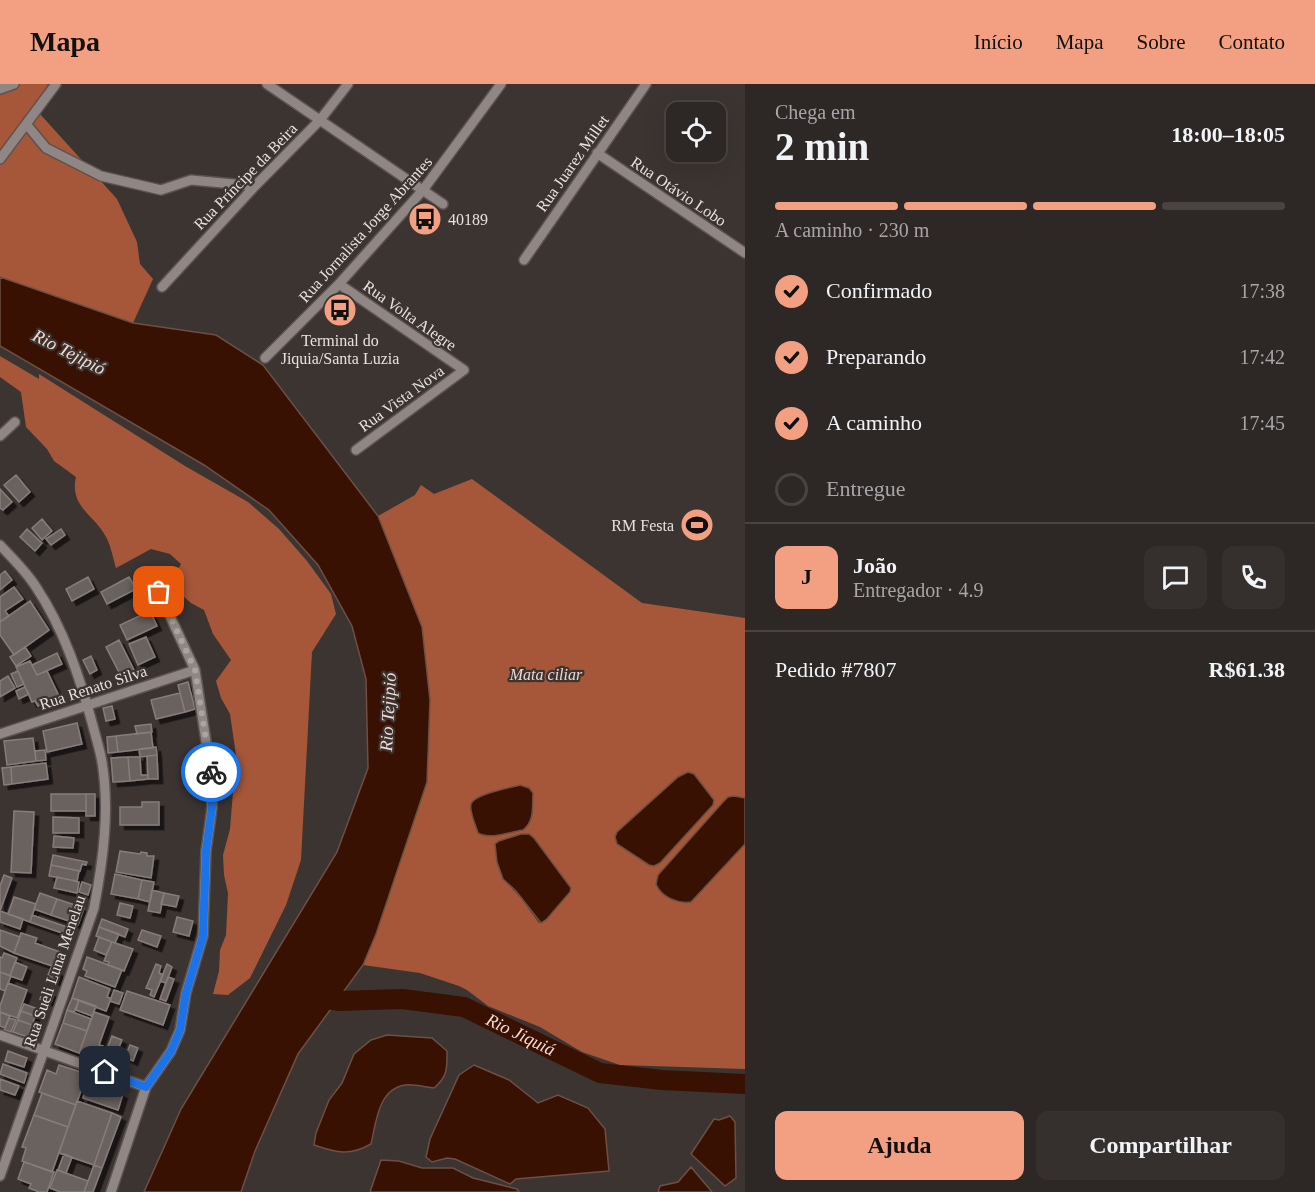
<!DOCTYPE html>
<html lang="pt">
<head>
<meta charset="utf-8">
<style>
  :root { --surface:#2d2725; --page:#352f2d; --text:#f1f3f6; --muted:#a7a5a7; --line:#484442; --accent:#f2a081 }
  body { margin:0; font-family:"Times New Roman",serif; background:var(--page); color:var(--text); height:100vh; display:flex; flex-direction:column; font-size:22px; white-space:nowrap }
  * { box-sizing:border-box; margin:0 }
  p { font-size:20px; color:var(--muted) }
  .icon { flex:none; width:33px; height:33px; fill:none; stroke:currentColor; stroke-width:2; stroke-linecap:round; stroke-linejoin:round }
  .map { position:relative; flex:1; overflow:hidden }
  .details { display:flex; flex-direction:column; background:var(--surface); width:570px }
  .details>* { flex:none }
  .fabs { position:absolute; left:666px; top:18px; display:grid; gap:12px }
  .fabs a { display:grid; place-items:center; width:60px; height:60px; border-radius:12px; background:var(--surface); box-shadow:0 6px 24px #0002,0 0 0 2px var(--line); font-size:30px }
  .pin { position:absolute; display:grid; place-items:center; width:51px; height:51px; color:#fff; margin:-26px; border-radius:12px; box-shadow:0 3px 9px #0006 }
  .courier { position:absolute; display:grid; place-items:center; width:60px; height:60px; margin:-30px; border:4px solid #1a73e8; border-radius:50%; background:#fff; color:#222; box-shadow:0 2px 8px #0007 }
  .head em { font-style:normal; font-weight:700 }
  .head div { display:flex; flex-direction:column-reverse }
  .head { display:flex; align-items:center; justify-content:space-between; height:102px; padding:0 30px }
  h1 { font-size:39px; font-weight:700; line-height:45px }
  .bar { display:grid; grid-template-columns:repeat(4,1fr); gap:9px 6px; align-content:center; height:72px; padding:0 30px }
  .bar i { height:8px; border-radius:4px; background:var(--line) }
  .bar .on { background:var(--accent) }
  .bar p { grid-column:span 4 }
  .line { display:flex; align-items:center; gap:15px; padding:0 30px; border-top:2px solid var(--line) }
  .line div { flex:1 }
  .round { display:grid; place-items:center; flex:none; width:63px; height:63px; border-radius:12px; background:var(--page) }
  ol { padding:0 30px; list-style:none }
  li { display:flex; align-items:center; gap:18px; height:66px }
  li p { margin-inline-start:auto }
  li .icon { padding:6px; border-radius:50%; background:var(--accent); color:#111; stroke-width:4 }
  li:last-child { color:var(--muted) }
  li i { width:33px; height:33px; border:3px solid var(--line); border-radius:50% }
  .button { display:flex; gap:12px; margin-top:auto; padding:12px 30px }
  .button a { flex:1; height:69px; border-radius:12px; background:var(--accent); color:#111; font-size:24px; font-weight:700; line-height:69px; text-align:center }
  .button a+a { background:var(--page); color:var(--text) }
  header { display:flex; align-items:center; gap:36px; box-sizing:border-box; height:84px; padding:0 30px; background:var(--accent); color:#111 }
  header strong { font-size:28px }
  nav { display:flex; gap:33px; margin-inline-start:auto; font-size:21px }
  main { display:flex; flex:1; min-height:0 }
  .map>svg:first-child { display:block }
  .forest { fill:#a75739; fill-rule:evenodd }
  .water { fill:#391102; stroke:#6d4f44; stroke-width:1.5 }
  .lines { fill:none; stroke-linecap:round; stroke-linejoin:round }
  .river { stroke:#391102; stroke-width:20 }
  .building { fill:#6b625f; stroke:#867d7a; stroke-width:1.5; filter:url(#shadow) }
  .minor-casing { stroke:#5a5350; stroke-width:12 }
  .minor { stroke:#908784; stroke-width:9 }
  .done { stroke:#aaa4a2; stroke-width:6; stroke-dasharray:0 10.8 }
  .route { stroke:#1a73e8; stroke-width:8 }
  .labels { text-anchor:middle; stroke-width:4.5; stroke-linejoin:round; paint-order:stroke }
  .street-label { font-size:16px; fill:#e6e1df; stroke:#3c3431 }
  .poi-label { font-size:16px; fill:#e6e1df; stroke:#3c3431; text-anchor:start }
  .park-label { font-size:16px; font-style:italic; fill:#efd7cf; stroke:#3c3431 }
  .water-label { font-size:18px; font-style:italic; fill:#f4dcd4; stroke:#3c3431 }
</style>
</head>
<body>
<header>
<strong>Mapa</strong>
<nav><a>Início</a><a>Mapa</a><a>Sobre</a><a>Contato</a></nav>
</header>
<main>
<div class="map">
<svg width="745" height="1108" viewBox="0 0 745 1108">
  <defs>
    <filter id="shadow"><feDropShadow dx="4.5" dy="4.5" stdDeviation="0" flood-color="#0009"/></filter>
  </defs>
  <rect width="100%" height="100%" fill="#3c3431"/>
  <path class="forest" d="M0 0H48L38 20 40 30 117 115 137 158 140 180 153 195 133 239 0 193Z
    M0 272 39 295V290L185 382 248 418 279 445 307 477 331 510 336 530 312 568 301 776 286 821 250 894 228 911 213 910 219 887 220 866 226 851 228 809 224 791 223 771 230 745 236 671 230 630 221 614 216 597 231 576 213 550 204 526 191 519 176 506 175 490 181 480 170 470 151 465 116 484C113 474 111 462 106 453 95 431 69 423 76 393L54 377 47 365 26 343 21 308 0 293Z
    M472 395 642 519 745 534V714L728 713 723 718 658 791 656 800C661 814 677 818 691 818L745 760V985L620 981 582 968 540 943 488 922 467 906 459 902 420 889 363 881 376 850 427 698 422 543 378 432 415 411 421 401 434 410ZM470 721 523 746 483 751 478 749ZM495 766 546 836 539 839 521 814 503 795Z"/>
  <path class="water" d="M0 193 133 239 216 251 263 281 378 432 422 543 430 616 427 698 376 850 363 881 298 970 255 1067 241 1108H144L181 1025 337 768 368 684 366 595 352 542 318 481 269 426 204 381 0 262Z
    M688 688 694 690 714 716 713 721 660 779 654 782 649 781 617 760 615 753 617 748 678 693Z
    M520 701 529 704 533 709C532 722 535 737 523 746 510 748 490 756 478 749 476 742 469 727 471 720 474 710 510 704 520 701Z
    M734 712 745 714V760L691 818C678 820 661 813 656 800L658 791 723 718 728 713Z
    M521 750H529L534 754 571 804 570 808 546 836 541 839 516 807 503 795 497 778 495 760 499 757Z
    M387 951 432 954 447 967C447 984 448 992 434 1004 425 1003 414 1000 405 1001 378 1005 376 1039 371 1060 350 1072 337 1069 314 1061L316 1049 329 1016 342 999 354 970 371 956Z
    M474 981 509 996 538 1019 558 1011 588 1024 605 1045 609 1087 516 1095 510 1100 455 1075 447 1074 432 1078 426 1073 430 1055 459 991Z
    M730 1032 735 1038 736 1094 725 1102 691 1070 714 1035 719 1036Z
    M381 1076 399 1077 422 1084H453L473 1094 517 1105 519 1108H370Z
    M691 1083 712 1108H658L660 1102 678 1098Z"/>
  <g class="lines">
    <path class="river" id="s1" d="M314 913 338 917 402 915 464 923 600 989 662 996 745 1000"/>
  </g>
  <path class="building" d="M16 391 30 408 19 418 4 401Z
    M0 405 12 418 3 426 0 424Z
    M42 435 52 447 42 456 32 444Z
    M27 445 42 459 35 467 20 453Z
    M61 445 65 451 51 461 46 455Z
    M5 487 12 496 0 506V491Z
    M88 493 94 505 72 517 66 505Z
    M129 493 136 505 107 520 101 508Z
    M14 503 23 515 5 527 9 532 0 538V513Z
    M30 517 49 546 14 571 0 551V538Z
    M150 527 157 542 127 556 120 541Z
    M146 553 155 573 138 581 129 560Z
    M119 556 135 588 122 594 106 563Z
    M25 563 31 572 16 582 10 573Z
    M57 569 62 580 37 591 32 581Z
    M91 572 97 586 90 590 83 576Z
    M30 577 37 591 47 587 59 612 38 622 35 617 32 618 16 583Z
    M18 587 24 600 17 603 11 590Z
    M8 592 15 604 0 613V597Z
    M188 598 195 625 185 628 178 601Z
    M25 603 29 610 19 615 16 607Z
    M180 609 185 628 156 635 151 616Z
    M112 622 115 635 106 637 103 624Z
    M77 639 82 660 47 668 43 647Z
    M151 640 152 648 137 650 135 642Z
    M151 648 153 664 118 668 116 652Z
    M116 652 118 668 108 669 107 653Z
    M33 654 36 677 7 681 4 657Z
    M156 663 157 671 140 673 139 665Z
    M45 666 46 676 36 677 35 667Z
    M157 671 158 695H148L147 672Z
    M128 673H140L141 691H148V695L130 697Z
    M128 673 130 697 113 698 111 674Z
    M46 679 48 695 12 700 11 683Z
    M11 683 12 700 4 701 2 684Z
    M51 710H86V727H51Z
    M86 710H95V732H86Z
    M142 718H159V741H120V723H142Z
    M14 727 34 728 31 789 11 788Z
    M53 733 79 734V749H53Z
    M54 752 74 754 73 764 53 763Z
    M120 767 140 770 141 768 147 769V772H154L151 794 116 788Z
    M53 771 87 778 86 781 82 780 80 787 51 781Z
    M51 781 79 787 77 797 49 792Z
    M115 790 142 796 138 815 111 810Z
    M4 791 12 794 0 827V802Z
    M57 793 79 798 77 809 54 804Z
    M142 796 154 798 150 818 138 815Z
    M82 798 91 801 88 811 79 808Z
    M152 806 164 809 160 829 148 827Z
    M40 809 57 815 51 831 34 825Z
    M164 809 179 812 176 823 161 820Z
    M14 813 36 820 30 838 8 830Z
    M57 815 75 821 69 837 51 831Z
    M120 819 133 822 130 834 117 831Z
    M75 821 84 824 78 841 69 837Z
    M0 827 23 835 20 845 0 838Z
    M32 831 67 843 65 850 30 838Z
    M177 833 193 837 189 852 173 848Z
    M102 835 128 845 125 853 99 843Z
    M99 843 119 850 115 859 96 852Z
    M0 846 20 853 14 869 0 862Z
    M142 846 161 852 157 863 138 856Z
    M21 849 37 854 35 859 60 868 55 883 14 869Z
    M99 853 112 858 106 871 94 866Z
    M112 858 133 865 124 887 108 881 109 878 104 877Z
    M4 869 17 874 10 892 0 888V873L2 874Z
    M87 873 122 886 115 903 85 892 87 887 83 885Z
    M15 878 27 883 22 896 10 892Z
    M156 880 161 882 159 889 163 891 154 913 150 911 152 906 146 904Z
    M167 880 172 883 166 899 160 897Z
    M51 884 60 889 56 897 47 893Z
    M0 888 11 892 5 907 0 905Z
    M79 893 110 905 107 913 110 914V917L106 927 72 914Z
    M168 893 174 895 166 917 160 915Z
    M8 899 27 906 17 934 0 928V922Z
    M43 906 54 910 51 918 40 915Z
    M114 906 123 909 119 920 110 917Z
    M127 907 170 921 163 941 120 926Z
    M72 914 79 916 74 928 67 926Z
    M79 916 96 922 92 932 76 926Z
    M24 920 38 925 35 932 21 927Z
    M67 926 91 935 87 947 63 939Z
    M21 927 35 932 32 941 18 936Z
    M0 928 10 932 5 944 0 942Z
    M94 928 109 933 99 961 103 962 98 976 79 969Z
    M9 934 16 936 11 948 4 946Z
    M18 936 32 941 28 953 13 948Z
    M63 939 87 947 79 969 55 960Z
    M112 952 122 956 115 973 105 970Z
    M130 961 138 964 133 977 125 973Z
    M8 967 27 974 24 983 5 977Z
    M3 980 27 989 24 999 0 990Z
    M59 981 87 990 76 1021 39 1008 47 986 56 990Z
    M0 995 19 1002 15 1011 0 1006Z
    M88 998 123 1010 118 1026 83 1014Z
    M42 1009 76 1021 68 1043 34 1031Z
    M77 1017 112 1029 94 1081 59 1069Z
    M112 1029 121 1033 102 1084 94 1081Z
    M34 1031 68 1043 52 1088 22 1077 26 1064 22 1063Z
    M64 1070 72 1073 66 1089 58 1086Z
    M24 1078 54 1088 47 1108H39L29 1104 31 1100 18 1095Z
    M94 1081 102 1084 93 1108H84Z
    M57 1086 88 1097 84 1108H60L50 1104Z"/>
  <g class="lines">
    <g class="minor-casing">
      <path id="minor" d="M267 0 443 120
        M0 5 14 0
        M27 41 46 64 101 92 161 106 191 96 255 102
        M597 69 745 169
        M0 75 56 0
        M524 176 646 0
        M339 200 464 286 356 366
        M162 203 255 102 320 36 348 0
        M265 274 339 200 423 106 501 0
        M0 352 15 338
        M0 461C12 474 26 487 36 503 64 545 80 594 93 642 96 654 100 666 102 678 110 726 103 777 94 824L0 1092
        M0 650 195 586
        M0 951 146 1003
        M111 1108 146 1003 171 967 180 946 186 909 203 852 206 767 212 724 210 683 195 586 150 489"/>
    </g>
    <use href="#minor" class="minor"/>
  </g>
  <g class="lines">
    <path class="done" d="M159 508 195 586 211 688"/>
    <path class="route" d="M105 988 146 1003 171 967 180 946 186 909 203 852 206 767 212 724 211 688"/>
  </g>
  <defs>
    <g id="bus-disc" transform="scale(1.725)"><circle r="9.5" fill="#f2a081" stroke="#3c3431"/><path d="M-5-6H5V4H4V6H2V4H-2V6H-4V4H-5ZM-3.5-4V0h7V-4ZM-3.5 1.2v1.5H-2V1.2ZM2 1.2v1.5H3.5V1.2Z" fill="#111"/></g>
    <g id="stadium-disc" transform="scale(1.725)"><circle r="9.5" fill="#f2a081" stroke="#3c3431"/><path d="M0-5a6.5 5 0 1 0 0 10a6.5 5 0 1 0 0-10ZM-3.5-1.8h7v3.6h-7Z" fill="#111"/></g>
  </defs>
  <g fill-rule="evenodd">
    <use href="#bus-disc" x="425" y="135"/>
    <use href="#bus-disc" x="340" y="226"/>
    <use href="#stadium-disc" x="697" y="441"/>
  </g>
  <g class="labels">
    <g class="street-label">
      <text transform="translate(572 79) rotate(-55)" y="6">Rua Juarez Millet</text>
      <text transform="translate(245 92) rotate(-46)" y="6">Rua Príncipe da Beira</text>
      <text transform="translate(679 107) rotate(34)" y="6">Rua Otávio Lobo</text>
      <text transform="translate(365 145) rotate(-48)" y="6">Rua Jornalista Jorge Abrantes</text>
      <text transform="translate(410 231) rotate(35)" y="6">Rua Volta Alegre</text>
      <text transform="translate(401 314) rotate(-36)" y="6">Rua Vista Nova</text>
      <text transform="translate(93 603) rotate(-18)" y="6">Rua Renato Silva</text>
      <text transform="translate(54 887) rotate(-71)" y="6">Rua Sueli Luna Menelau</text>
    </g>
    <g class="poi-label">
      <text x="448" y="141">40189</text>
      <text x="340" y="262" text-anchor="middle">Terminal do<tspan x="340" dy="18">Jiquia/Santa Luzia</tspan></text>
      <text x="674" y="447" text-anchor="end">RM Festa</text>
    </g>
    <g class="park-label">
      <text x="546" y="596">Mata ciliar</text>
    </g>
    <g class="water-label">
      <text transform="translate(69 268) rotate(27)" y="6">Rio Tejipió</text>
      <text transform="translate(388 628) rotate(-87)" y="6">Rio Tejipió</text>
      <text dy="6" stroke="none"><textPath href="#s1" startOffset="214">Rio Jiquiá</textPath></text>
    </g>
  </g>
</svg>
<div class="fabs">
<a><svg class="icon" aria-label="locate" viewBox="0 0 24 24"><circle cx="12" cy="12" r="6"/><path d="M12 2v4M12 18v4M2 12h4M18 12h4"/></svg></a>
</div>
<div class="pin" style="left:159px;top:508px;background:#ea580c"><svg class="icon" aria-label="bag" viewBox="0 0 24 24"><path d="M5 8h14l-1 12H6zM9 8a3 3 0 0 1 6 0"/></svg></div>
<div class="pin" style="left:105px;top:988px;background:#1f2937"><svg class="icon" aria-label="home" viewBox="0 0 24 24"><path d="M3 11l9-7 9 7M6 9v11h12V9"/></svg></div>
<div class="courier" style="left:211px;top:688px"><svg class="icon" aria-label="bike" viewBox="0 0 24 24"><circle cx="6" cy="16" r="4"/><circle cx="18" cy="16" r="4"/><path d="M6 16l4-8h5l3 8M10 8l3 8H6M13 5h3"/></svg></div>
</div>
<section class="details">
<div class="head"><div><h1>2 min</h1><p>Chega em</p></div><em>18:00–18:05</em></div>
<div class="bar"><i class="on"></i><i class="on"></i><i class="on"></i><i></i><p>A caminho · 230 m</p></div>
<ol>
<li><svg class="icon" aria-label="check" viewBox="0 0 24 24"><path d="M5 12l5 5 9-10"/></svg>Confirmado<p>17:38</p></li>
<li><svg class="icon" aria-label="check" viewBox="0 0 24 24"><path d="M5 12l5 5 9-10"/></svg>Preparando<p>17:42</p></li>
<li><svg class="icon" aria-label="check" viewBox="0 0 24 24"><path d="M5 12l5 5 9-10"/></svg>A caminho<p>17:45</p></li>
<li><i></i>Entregue</li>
</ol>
<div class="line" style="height:108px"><b class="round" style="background:var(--accent);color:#111">J</b><div><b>João</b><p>Entregador · 4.9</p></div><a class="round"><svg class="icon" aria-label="chat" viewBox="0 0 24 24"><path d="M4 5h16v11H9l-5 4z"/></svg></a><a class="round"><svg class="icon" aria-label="phone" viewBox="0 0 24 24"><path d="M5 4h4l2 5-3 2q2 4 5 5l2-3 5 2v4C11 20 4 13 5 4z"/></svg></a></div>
<div class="line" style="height:78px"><div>Pedido #7807</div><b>R$61.38</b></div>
<div class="button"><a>Ajuda</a><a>Compartilhar</a></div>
</section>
</main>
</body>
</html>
